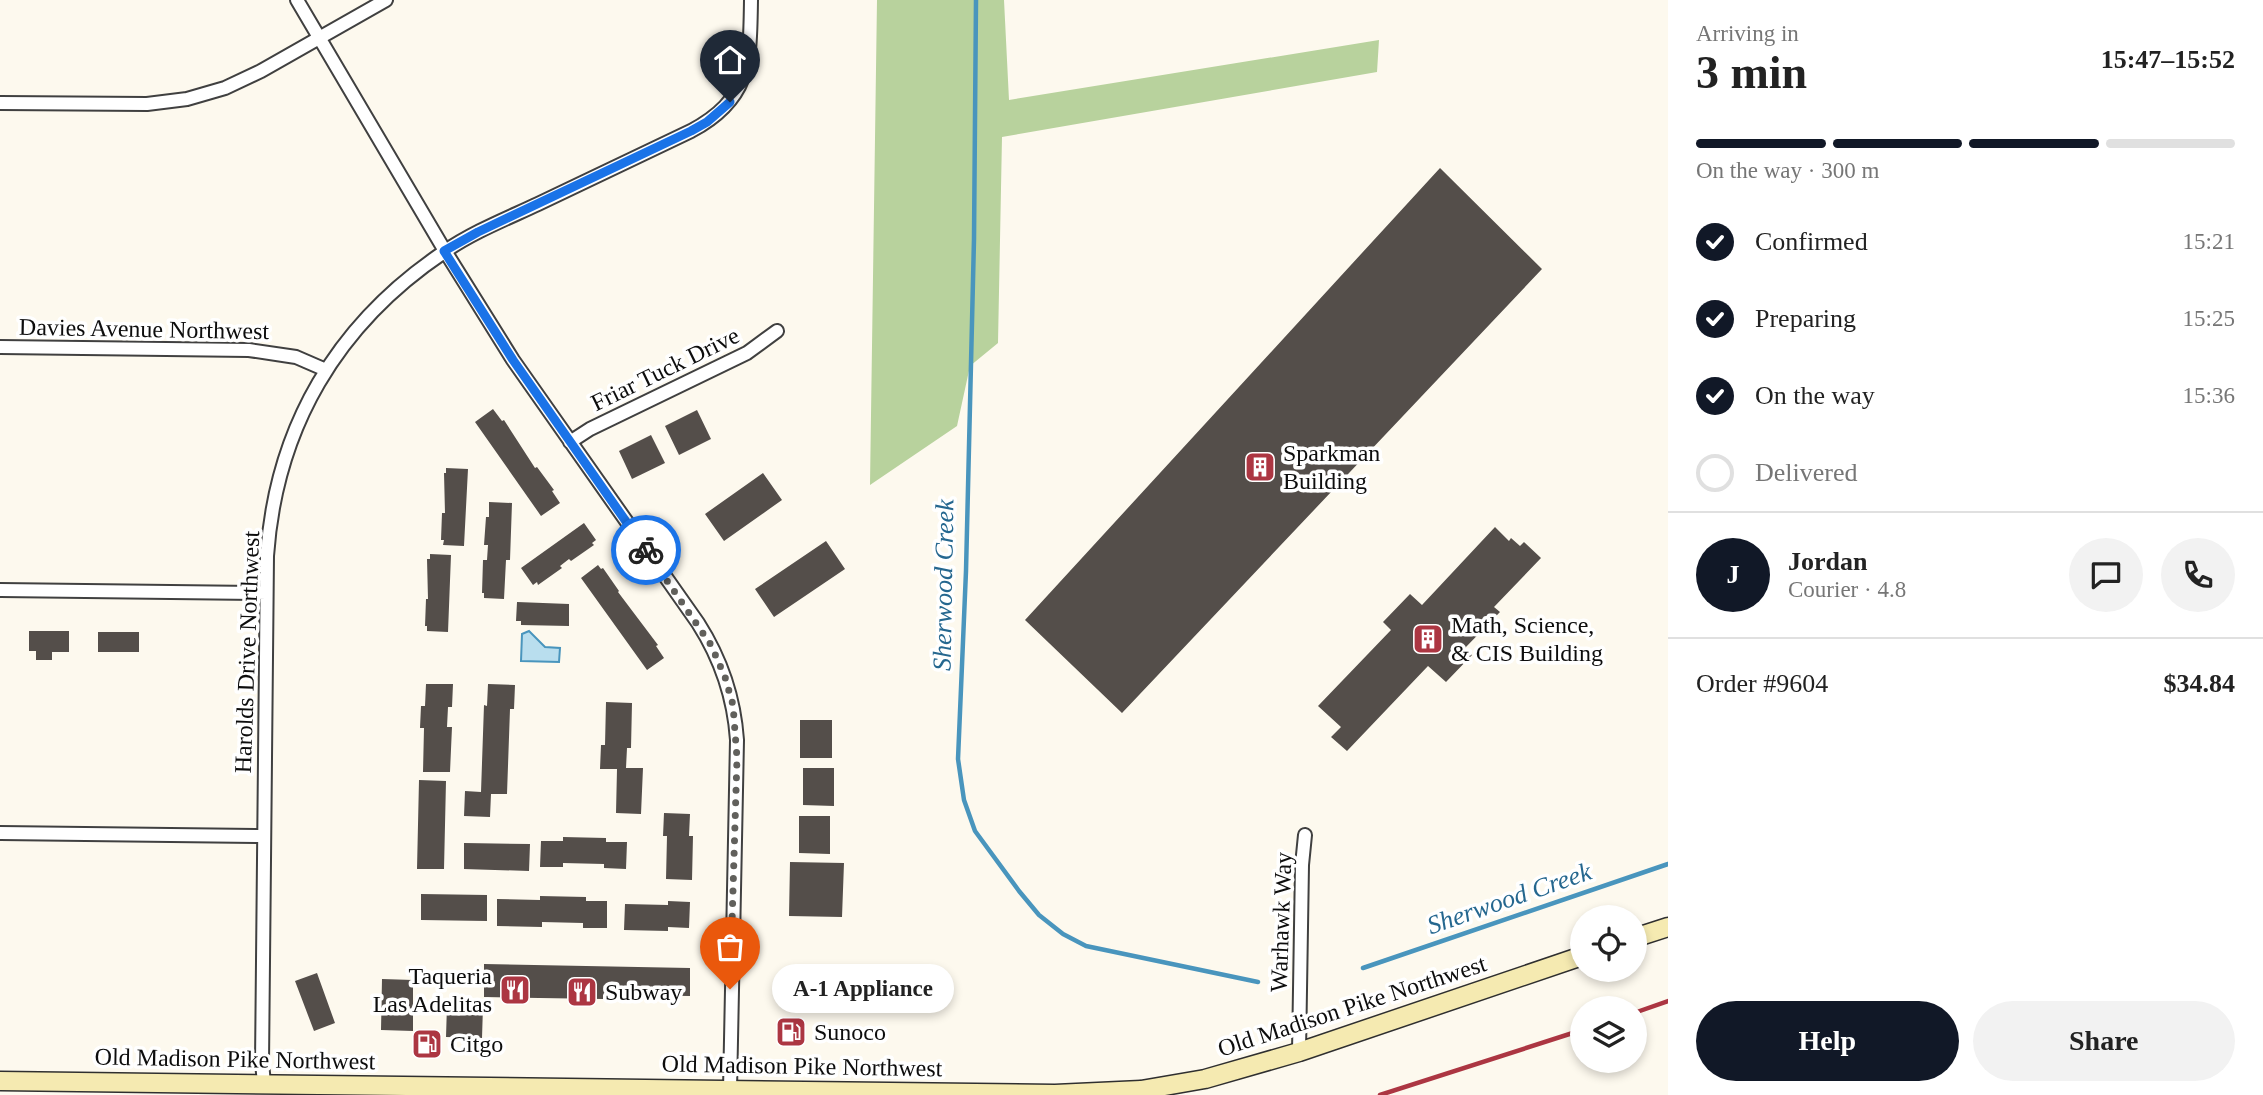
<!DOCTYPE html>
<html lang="en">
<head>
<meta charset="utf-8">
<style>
  :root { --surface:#fff; --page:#f2f2f2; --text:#222; --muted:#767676; --line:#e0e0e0; --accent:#111827 }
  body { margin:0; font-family:"Times New Roman",serif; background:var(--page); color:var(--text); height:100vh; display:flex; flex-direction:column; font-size:26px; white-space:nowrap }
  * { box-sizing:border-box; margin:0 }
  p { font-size:23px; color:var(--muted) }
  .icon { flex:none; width:38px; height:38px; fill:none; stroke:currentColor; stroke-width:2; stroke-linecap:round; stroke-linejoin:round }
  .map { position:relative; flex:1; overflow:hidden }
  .side { display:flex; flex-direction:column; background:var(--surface); width:595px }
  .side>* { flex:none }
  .buttons { position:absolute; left:1570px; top:905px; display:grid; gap:14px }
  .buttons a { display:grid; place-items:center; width:77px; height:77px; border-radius:50%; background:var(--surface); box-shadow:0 4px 10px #0003; font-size:35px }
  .pin { position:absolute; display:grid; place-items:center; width:60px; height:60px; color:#fff; margin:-72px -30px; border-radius:50% 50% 50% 0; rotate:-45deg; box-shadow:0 0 7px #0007 }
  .pin .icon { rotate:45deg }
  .courier { position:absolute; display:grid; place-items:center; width:70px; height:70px; margin:-35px; border:5px solid #1a73e8; border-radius:50%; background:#fff; color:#222; box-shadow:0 2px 9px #0007 }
  .bubble { position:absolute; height:49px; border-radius:24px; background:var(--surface); box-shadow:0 4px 10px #0003; font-size:23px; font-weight:600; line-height:49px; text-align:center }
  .head em { font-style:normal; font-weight:600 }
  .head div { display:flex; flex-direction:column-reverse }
  .head { display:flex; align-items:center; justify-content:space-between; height:119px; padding:0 28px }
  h1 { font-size:46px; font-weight:600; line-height:52px }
  .bar { display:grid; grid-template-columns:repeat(4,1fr); gap:10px 7px; align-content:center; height:84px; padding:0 28px }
  .bar i { height:9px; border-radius:5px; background:var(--line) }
  .bar .on { background:var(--accent) }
  .bar p { grid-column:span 4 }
  .line { display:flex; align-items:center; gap:18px; padding:0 28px; border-top:2px solid var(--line) }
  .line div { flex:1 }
  .round { display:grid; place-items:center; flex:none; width:74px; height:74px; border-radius:37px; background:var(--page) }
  ol { padding:0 28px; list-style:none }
  li { display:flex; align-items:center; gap:21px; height:77px }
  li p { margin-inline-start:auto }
  li .icon { padding:7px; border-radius:50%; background:var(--accent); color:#fff; stroke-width:4 }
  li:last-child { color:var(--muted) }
  li i { width:38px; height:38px; border:4px solid var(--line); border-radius:50% }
  .action { display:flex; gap:14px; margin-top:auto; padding:14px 28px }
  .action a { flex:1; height:80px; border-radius:42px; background:var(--accent); color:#fff; font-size:28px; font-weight:600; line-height:80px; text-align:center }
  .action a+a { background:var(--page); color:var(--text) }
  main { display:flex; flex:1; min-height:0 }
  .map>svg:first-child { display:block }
  .forest { fill:#b8d29d }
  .water { fill:#b9deee; stroke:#4995bd; stroke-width:2 }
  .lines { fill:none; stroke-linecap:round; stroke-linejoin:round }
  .stream { stroke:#4995bd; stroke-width:4.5 }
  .building { fill:#544e4a }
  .minor-casing { stroke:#404040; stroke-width:16 }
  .secondary-casing { stroke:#2f2f2f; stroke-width:21 }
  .minor { stroke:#fff; stroke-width:12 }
  .secondary { stroke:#f5eab1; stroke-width:18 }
  .rail { stroke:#ac3642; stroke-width:4.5 }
  .done { stroke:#61605c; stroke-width:7; stroke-dasharray:0 12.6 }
  .route { stroke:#1a73e8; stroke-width:9 }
  .labels { text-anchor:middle; stroke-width:7; stroke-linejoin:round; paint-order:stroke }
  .street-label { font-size:24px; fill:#0d0d0d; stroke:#fff }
  .poi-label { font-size:24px; fill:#0d0d0d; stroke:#fff; text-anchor:start }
  .water-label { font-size:26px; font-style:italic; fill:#25678f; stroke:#fff }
</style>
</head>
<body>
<main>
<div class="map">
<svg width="1668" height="1095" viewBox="0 0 1668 1095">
  <rect width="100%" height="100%" fill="#fdf9ee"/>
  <path class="forest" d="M877 0H1004L1009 100 1379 40 1377 72 1002 137 998 343 970 366 957 426 870 485Z"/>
  <path class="water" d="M529 631 545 647 560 648 559 662 521 661 522 634Z"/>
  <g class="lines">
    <path class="stream" d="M976 0 974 239 966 571 958 759 964 800 975 831 1019 891 1039 915 1063 934 1086 946 1258 982
      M1363 968 1668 864"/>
  </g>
  <path class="building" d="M1440 168 1542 269 1122 713 1025 620Z
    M493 409 502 421 504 420 535 468 537 467 554 490 552 491 560 503 541 516 475 422Z
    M697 410 711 439 679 455 665 426Z
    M651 435 665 463 632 479 619 451Z
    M446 468 468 469 464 546 443 545 444 540H441L442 513H445L444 473H446Z
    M763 473 782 500 724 541 705 514Z
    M489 502 512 503 510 560H506L504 599 484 598V593H482L483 560H487L488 545H484L486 517H489Z
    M584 523 596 540 592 543 594 545 571 561 569 559 560 566 562 568 538 585 537 582 533 585 521 568Z
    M1495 527 1509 541 1511 538 1520 546 1524 542 1541 558 1494 607 1500 612 1465 648 1472 655 1446 682 1428 666 1347 751 1331 737 1341 727 1318 706 1391 630 1383 622 1410 594 1422 605Z
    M826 541 845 569 774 617 755 589Z
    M430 554 451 555 448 632 427 631V626H425L426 599H428L427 559H430Z
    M598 565 601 569 603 568 619 591 618 592 658 645 656 646 664 658 647 670 581 578Z
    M517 602 569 604V626L521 625V621H516Z
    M29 631H69V652H52V660H36V651H29Z
    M98 632H139V652H98Z
    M426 684H453L452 707H448L447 727H452L450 772H423L424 728H420L421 706H425Z
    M488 684 515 685 514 709H510L507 794H491L490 817 464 816 465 791 481 792 484 705 487 706Z
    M606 702 632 703 631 748H627L626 768H643L641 814 616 813 617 769H600L601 745H605Z
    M800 720H832V758H800Z
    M803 768H834V806L803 805Z
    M419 780 446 781 444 869H417Z
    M664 813 690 814 689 836H693L692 880 666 879 667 836H663Z
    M799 816H830V854L799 853Z
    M563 837 606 838V842H627L626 869 604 868V864L563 863V867H540L541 841H563Z
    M464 843 530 844 529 871 464 869Z
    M790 862 844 863 842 917 789 916Z
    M421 894 487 895V921L421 920Z
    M540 896 586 897V901H607V928H583V923L542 922V927L497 926V899L540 900Z
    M668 901 690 902 689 928 668 927V931L624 930 625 904 668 905Z
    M484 964 690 968V996L603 995V999L484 997Z
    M317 973 335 1023 314 1031 295 981Z
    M790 975 841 976V998H837V1002L793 1001V997L790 996Z
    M382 979 413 980V1031L381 1030Z
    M447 1005 483 1006 482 1038 446 1037Z"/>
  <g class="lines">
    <g class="minor-casing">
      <path id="minor" d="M297 0 445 251 513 360 698 623C721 659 734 696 737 740L730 1090
        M0 103 147 104 187 99 225 88 261 71 386 0
        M0 347 249 350 296 357 326 370
        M570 442 590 429 747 353 777 331
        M0 590 266 593
        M0 833 263 836
        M1299 1052 1302 865 1305 835
        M264 1083 262 1063 267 556C276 427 337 324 444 252 473 232 506 219 538 204 589 180 640 155 691 131 751 99 750 62 751 0"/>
    </g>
    <g class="secondary-casing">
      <path id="secondary" d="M1634 938 1668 927
        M0 1081 1055 1094 1141 1090 1205 1079 1299 1052 1582 956"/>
    </g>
    <use href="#minor" class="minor"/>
    <use href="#secondary" class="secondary"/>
    <path class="rail" d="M1634 1013 1668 1001
      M1380 1095 1582 1030"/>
  </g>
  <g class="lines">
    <path class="done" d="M646 550 711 645 725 677 733 705 737 758 730 989"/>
    <path class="route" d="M646 550 513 360 444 251 478 232 691 131 707 122 730 102"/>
  </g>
  <defs>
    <g id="building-square" transform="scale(1.575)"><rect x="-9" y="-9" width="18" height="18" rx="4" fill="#ac3642" stroke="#fff"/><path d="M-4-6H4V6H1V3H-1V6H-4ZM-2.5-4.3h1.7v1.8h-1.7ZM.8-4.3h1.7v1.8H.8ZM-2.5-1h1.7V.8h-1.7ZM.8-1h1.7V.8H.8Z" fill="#fff"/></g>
    <g id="restaurant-square" transform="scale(1.575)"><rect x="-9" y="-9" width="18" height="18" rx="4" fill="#ac3642" stroke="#fff"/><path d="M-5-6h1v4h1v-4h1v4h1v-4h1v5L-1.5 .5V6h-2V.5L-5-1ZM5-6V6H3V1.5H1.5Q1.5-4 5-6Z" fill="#fff"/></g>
    <g id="fuel-square" transform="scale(1.575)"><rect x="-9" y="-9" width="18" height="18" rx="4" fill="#ac3642" stroke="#fff"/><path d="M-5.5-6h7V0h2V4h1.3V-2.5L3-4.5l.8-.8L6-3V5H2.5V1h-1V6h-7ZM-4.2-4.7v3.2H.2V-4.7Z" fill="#fff"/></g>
  </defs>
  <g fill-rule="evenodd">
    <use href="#building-square" x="1260" y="467"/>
    <use href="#building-square" x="1428" y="639"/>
    <use href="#restaurant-square" x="515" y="990"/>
    <use href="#restaurant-square" x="582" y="992"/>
    <use href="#fuel-square" x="791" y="1032"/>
    <use href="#fuel-square" x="427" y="1044"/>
  </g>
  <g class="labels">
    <g class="street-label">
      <text transform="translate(144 329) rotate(1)" y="8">Davies Avenue Northwest</text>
      <text transform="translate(665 369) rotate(-26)" y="8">Friar Tuck Drive</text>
      <text transform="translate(247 652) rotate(-88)" y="8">Harolds Drive Northwest</text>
      <text transform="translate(1281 922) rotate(-88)" y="8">Warhawk Way</text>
      <text transform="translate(1352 1006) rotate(-18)" y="8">Old Madison Pike Northwest</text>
      <text transform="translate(235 1059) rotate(1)" y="8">Old Madison Pike Northwest</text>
      <text transform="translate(802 1066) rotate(1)" y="8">Old Madison Pike Northwest</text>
    </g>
    <g class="poi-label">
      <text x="1283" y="461">Sparkman<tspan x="1283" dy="28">Building</tspan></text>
      <text x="1451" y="633">Math, Science,<tspan x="1451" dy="28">&amp; CIS Building</tspan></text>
      <text x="492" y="984" text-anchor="end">Taqueria<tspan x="492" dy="28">Las Adelitas</tspan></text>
      <text x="605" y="1000">Subway</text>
      <text x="814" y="1040">Sunoco</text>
      <text x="450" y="1052">Citgo</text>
    </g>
    <g class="water-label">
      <text transform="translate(943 585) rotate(-89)" y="9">Sherwood Creek</text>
      <text transform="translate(1509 898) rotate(-19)" y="9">Sherwood Creek</text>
    </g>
  </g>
</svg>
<div class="buttons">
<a><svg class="icon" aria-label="locate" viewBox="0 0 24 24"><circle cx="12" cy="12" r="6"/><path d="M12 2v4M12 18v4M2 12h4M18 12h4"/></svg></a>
<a><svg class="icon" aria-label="layers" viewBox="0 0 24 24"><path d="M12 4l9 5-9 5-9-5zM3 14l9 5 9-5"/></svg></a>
</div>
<div class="pin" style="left:730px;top:989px;background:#ea580c"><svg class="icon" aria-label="bag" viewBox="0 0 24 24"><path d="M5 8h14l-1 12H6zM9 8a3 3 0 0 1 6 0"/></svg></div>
<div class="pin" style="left:730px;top:102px;background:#1f2937"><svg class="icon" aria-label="home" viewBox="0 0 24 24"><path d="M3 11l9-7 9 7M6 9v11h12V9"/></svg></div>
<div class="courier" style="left:646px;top:550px"><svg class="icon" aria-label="bike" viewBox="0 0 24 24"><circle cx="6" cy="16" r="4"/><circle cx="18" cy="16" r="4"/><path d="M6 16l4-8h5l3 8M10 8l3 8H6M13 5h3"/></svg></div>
<div class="bubble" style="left:772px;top:964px;width:182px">A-1 Appliance</div>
</div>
<section class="side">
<div class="head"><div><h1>3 min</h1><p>Arriving in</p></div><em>15:47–15:52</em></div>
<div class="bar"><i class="on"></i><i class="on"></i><i class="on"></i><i></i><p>On the way · 300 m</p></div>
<ol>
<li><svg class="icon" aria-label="check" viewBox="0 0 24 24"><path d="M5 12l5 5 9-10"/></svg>Confirmed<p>15:21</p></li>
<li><svg class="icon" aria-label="check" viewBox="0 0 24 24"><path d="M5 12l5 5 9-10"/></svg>Preparing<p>15:25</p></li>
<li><svg class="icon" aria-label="check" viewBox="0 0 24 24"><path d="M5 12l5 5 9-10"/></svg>On the way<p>15:36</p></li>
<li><i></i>Delivered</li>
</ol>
<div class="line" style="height:126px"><b class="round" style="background:var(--accent);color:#fff">J</b><div><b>Jordan</b><p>Courier · 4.8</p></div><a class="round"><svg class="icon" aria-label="chat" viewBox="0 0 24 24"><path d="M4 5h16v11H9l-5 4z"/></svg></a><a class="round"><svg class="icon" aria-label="phone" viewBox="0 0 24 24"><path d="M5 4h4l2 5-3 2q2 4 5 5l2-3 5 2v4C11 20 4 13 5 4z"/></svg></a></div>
<div class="line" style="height:91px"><div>Order #9604</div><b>$34.84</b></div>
<div class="action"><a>Help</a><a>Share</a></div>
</section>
</main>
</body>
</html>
